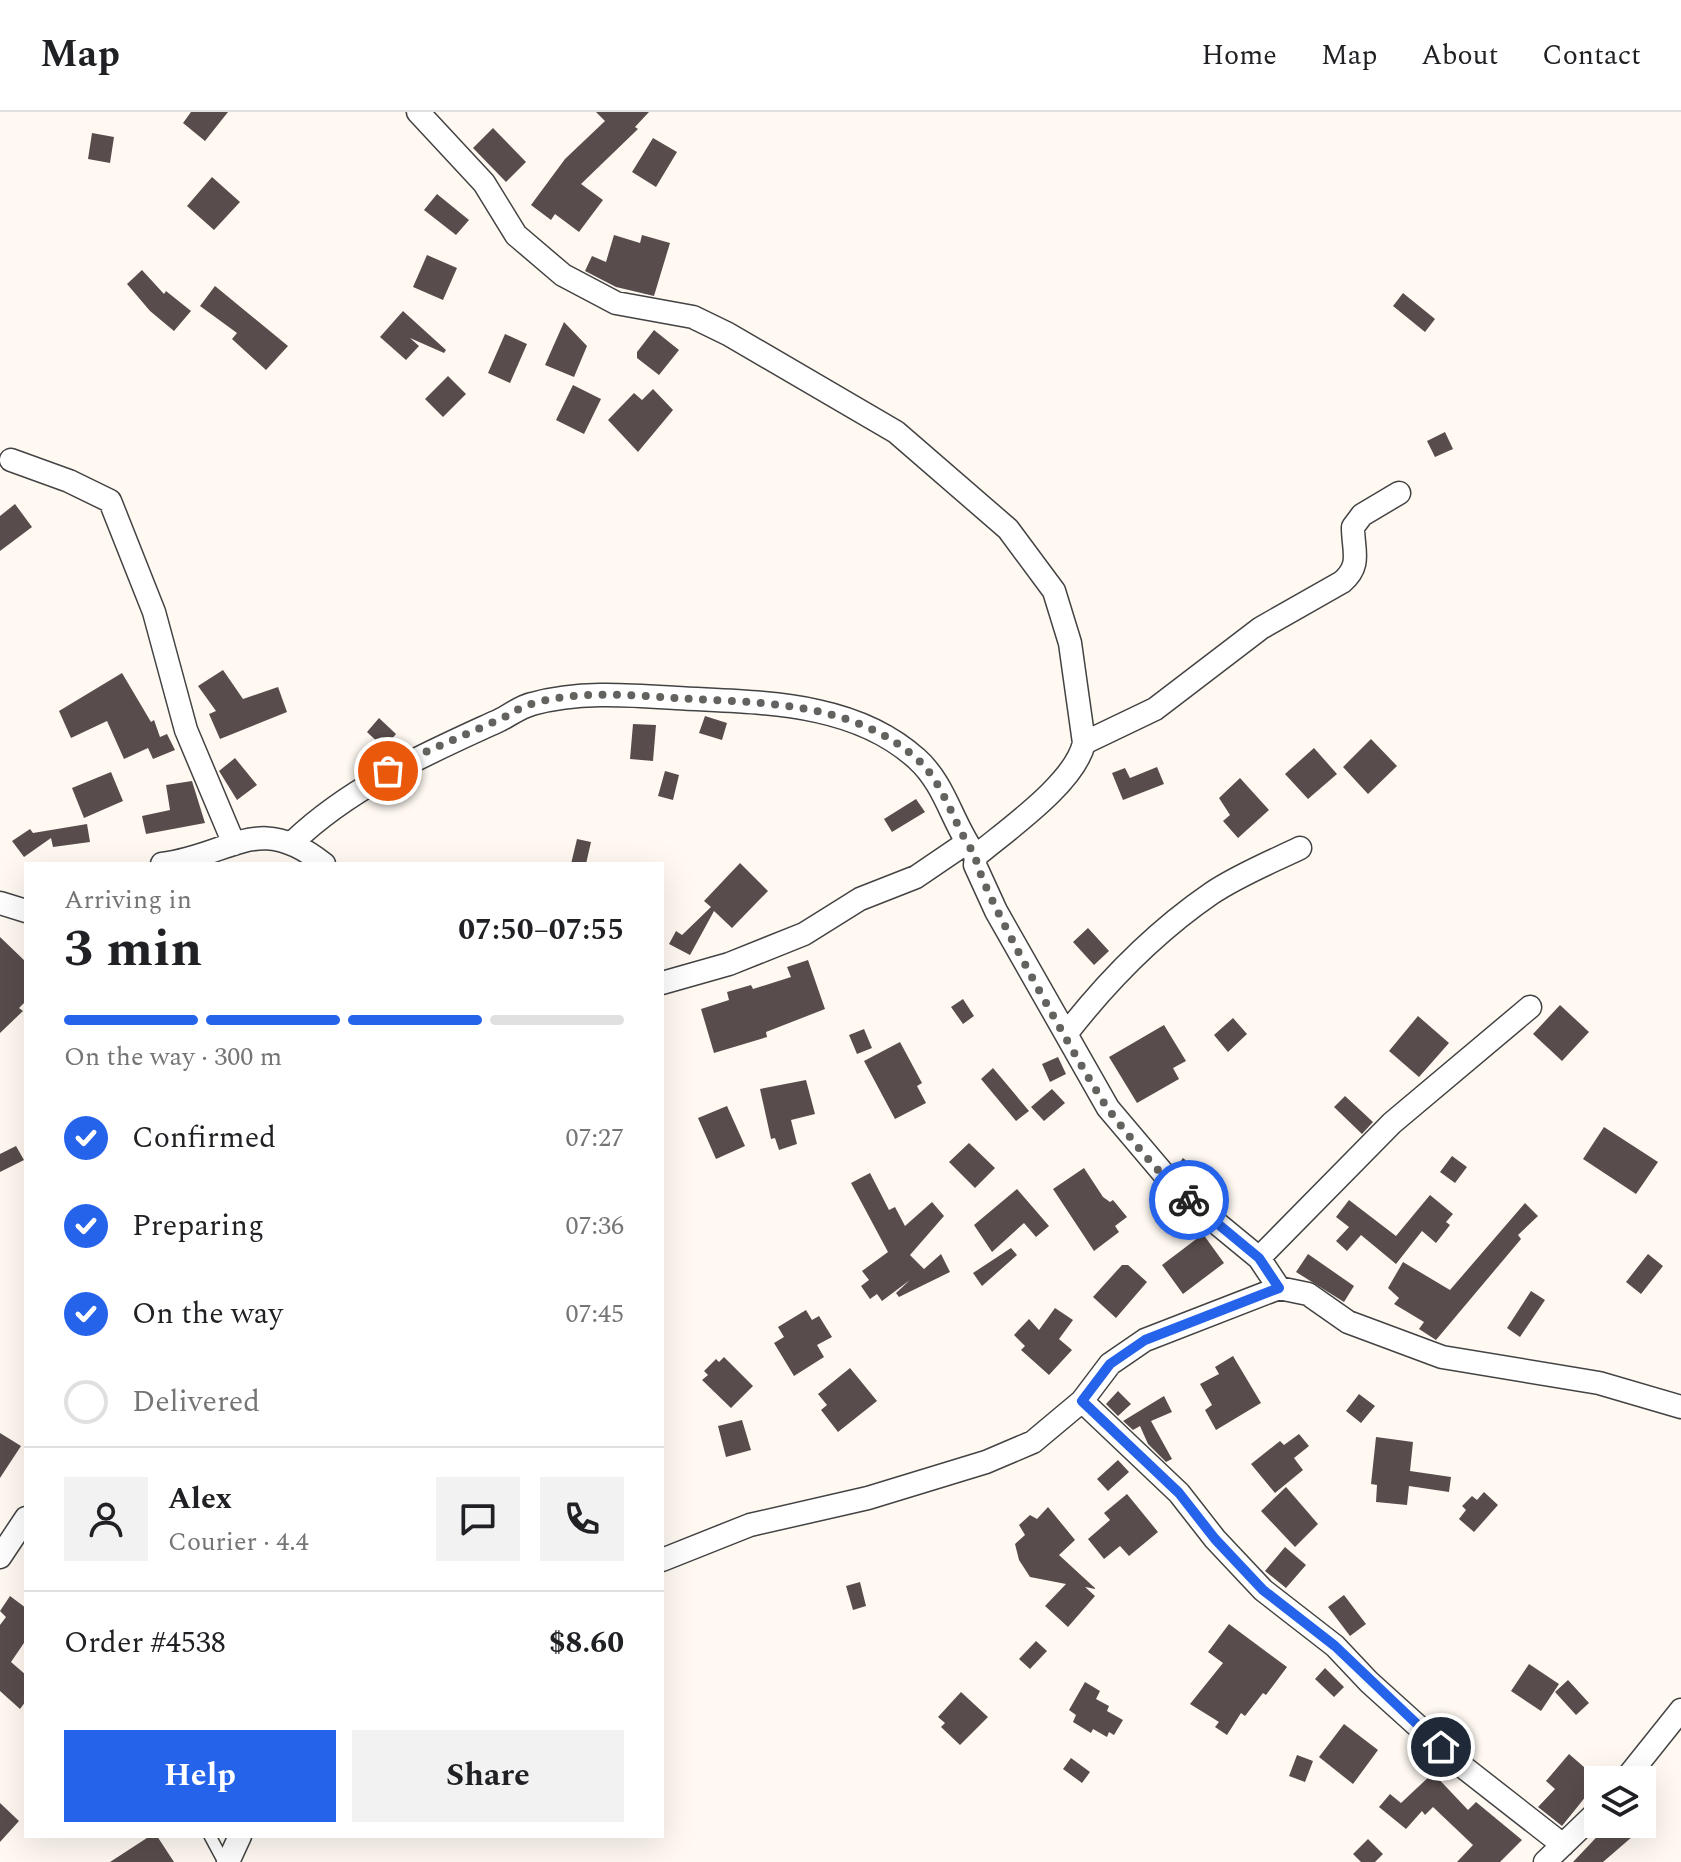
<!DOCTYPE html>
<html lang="en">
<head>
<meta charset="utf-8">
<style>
  :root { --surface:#fff; --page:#f2f2f2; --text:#202124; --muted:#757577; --line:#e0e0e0; --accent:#2563eb }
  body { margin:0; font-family:Spectral,serif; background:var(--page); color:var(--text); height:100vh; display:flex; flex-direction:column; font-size:30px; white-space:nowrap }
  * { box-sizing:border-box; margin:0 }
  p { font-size:26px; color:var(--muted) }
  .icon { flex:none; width:44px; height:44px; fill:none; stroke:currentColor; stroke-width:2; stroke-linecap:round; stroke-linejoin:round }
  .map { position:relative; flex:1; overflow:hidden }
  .panel { position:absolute; left:24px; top:750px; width:640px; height:976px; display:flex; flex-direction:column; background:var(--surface); border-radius:0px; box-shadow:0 8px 32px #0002 }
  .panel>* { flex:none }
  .fabs { position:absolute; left:1584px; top:1654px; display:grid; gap:16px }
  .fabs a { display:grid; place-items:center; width:72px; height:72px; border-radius:0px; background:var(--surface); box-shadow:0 8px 32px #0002; font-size:40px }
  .pin { position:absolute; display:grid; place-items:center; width:68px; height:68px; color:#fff; margin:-34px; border:4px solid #fff; border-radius:50%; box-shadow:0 2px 8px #0007 }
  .courier { position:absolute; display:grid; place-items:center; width:80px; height:80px; margin:-40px; border:6px solid #2563eb; border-radius:50%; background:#fff; color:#222; box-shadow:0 2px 10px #0007 }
  .head em { font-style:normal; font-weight:700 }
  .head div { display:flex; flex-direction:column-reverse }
  .head { display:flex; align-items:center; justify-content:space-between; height:136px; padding:0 40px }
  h1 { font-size:52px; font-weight:700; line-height:60px }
  .bar { display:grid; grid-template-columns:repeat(4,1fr); gap:12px 8px; align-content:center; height:96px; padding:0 40px }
  .bar i { height:10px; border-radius:6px; background:var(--line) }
  .bar .active { background:var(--accent) }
  .bar p { grid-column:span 4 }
  .line { display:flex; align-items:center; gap:20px; padding:0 40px; border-top:2px solid var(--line) }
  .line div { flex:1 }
  .round { display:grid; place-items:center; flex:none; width:84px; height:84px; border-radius:0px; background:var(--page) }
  ol { padding:0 40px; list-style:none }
  li { display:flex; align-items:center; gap:24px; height:88px }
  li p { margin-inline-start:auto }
  li .icon { padding:8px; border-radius:50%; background:var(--accent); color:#fff; stroke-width:4 }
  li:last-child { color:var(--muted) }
  li i { width:44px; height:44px; border:4px solid var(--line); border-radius:50% }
  .primary-button { display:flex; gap:16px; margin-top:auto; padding:16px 40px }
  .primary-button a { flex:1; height:92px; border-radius:0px; background:var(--accent); color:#fff; font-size:32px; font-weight:700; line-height:92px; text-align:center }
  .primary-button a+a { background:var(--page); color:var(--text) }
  header { display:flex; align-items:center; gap:48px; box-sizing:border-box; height:112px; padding:0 40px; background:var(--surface); border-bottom:2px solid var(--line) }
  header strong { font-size:38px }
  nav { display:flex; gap:44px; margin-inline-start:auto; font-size:28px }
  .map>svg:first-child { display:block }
  .building { fill:#584d4c }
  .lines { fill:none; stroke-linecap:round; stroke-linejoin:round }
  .lane-casing { stroke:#434343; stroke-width:14 }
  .street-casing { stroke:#434343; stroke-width:25 }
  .lane { stroke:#fff; stroke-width:11 }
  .street { stroke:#fff; stroke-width:22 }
  .done { stroke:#64625f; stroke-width:8; stroke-dasharray:0 14.4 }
  .route { stroke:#2563eb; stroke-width:10 }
</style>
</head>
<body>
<header>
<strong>Map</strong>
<nav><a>Home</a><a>Map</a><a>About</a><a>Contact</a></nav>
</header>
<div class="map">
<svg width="1681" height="1750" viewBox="0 0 1681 1750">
  <rect width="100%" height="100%" fill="#fff9f2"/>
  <path class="building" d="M191 0H228L205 29 183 11Z
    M596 0H649L635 15 638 17 581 72 603 88 579 120 555 102 551 108 531 93 565 47 605 9Z
    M493 16 526 50 506 70 473 36Z
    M92 21 114 25 110 51 88 47Z
    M653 26 677 40 656 75 632 60Z
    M212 65 240 90 214 118 187 94Z
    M437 82 469 108 456 123 424 98Z
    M614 123 640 131 642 123 670 131 654 184 616 175 585 159 592 144 606 150Z
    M427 143 457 156 443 188 413 175Z
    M142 158 164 182 166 179 191 199 174 219 150 199 127 172Z
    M215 174 288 234 266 258 232 227 237 221 200 194Z
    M1403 181 1435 207 1425 220 1393 194Z
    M403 199 446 238 444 241 410 226 419 234 406 248 380 225Z
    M564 210 587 234 574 265 545 253Z
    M654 218 679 238 659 263 637 246V240Z
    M505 222 527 232 510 271 488 261Z
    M448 264 466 282 443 305 425 287Z
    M573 273 601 287 584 322 556 308Z
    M653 277 673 298 638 340 608 308 634 281 642 288Z
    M1445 320 1453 337 1435 345 1427 329Z
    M15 392 32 415 0 439V404Z
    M223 558 243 587 278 575 287 600 220 627 209 602 216 599 198 574Z
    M122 561 151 610 154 608 160 625 167 622 175 638 153 647 148 636 124 647 107 609 71 626 59 599Z
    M705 604 727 611 722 628 699 621Z
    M379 606 396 622 384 636 367 620Z
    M633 612 656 613 653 649 630 647Z
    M1371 627 1397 654 1368 682 1343 655Z
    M1314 636 1337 662 1308 687 1285 662Z
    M235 646 257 673 237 688 219 659Z
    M1157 655 1164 672 1123 688 1112 661 1125 656 1130 666Z
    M665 659 679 663 673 688 658 684Z
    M111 660 123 689 84 706 72 676Z
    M1240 666 1269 698 1238 726 1223 709 1230 703 1219 686Z
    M192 669 205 711 146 722 142 704 170 698 166 673Z
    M916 687 925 700 892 720 884 707Z
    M87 712 90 730 53 735 51 726 24 745 12 729 30 717 33 721Z
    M577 727 591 730 586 752H571Z
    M740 751 768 779 732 816 714 799 690 843 669 832 676 819 682 823 711 795 704 789Z
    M1088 816 1109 839 1094 853 1073 830Z
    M0 825 26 850V889L19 896 23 899 0 921Z
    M808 848 825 897 766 920 767 925 714 941 701 897 729 888 727 880 751 873 753 877 791 865 787 855Z
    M963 887 974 904 963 912 951 895Z
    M1560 893 1589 920 1562 949 1533 922Z
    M1418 904 1449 931 1419 965 1389 939Z
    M1233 906 1247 922 1228 940 1214 923Z
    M1164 913 1186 949 1173 956 1179 967 1137 991 1109 945Z
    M864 917 872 936 857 942 849 923Z
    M900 930 922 971 917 974 926 991 895 1007 864 949Z
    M1058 945 1066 962 1050 970 1042 952Z
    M993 956 1029 999 1016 1009 981 967Z
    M806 968 815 1002 791 1008 797 1032 779 1038 775 1026 771 1027 760 977Z
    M1052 977 1065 991 1044 1009 1031 995Z
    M1345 984 1373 1010 1362 1022 1334 995Z
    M727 994 745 1034 716 1047 698 1006Z
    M1604 1015 1658 1050 1636 1082 1583 1047Z
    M969 1031 995 1056 975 1076 949 1050Z
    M16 1034 24 1048 0 1060V1042Z
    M1452 1044 1467 1055 1455 1071 1440 1060Z
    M1183 1046 1225 1079 1215 1092 1176 1055Z
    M1084 1056 1103 1085 1110 1090 1113 1088 1127 1105 1115 1114 1119 1120 1094 1139 1053 1077Z
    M870 1061 889 1098 895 1095 905 1114 932 1090 944 1104 910 1143 924 1157 941 1142 950 1160 899 1185 896 1181 910 1168 882 1189 877 1182 870 1187 861 1174 869 1168 862 1159 888 1140 851 1071Z
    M1017 1077 1049 1114 1036 1125 1024 1111 992 1140 974 1113Z
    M1430 1083 1453 1102 1446 1110 1450 1113 1436 1131 1422 1119 1396 1152 1361 1123 1347 1139 1336 1129 1349 1115 1336 1105 1349 1088 1396 1124Z
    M1525 1091 1538 1104 1518 1123 1521 1127 1436 1228 1419 1217 1424 1210 1394 1192 1399 1186 1388 1176 1403 1150 1450 1178Z
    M1203 1122 1224 1151 1183 1182 1162 1153Z
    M1011 1136 1017 1143 982 1174 973 1161Z
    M1308 1142 1354 1174 1344 1190 1296 1160Z
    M1648 1142 1663 1154 1641 1182 1626 1170Z
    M1122 1153H1128L1147 1170 1116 1206 1093 1185Z
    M1531 1179 1545 1188 1520 1225 1507 1216Z
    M1055 1196 1073 1208 1059 1227 1072 1238 1049 1263 1021 1238 1025 1234 1014 1223 1029 1207 1039 1218Z
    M806 1198 812 1208 819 1204 832 1225 817 1233 824 1245 794 1264 774 1231 784 1225 778 1215Z
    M1233 1244 1261 1291 1216 1318 1205 1298 1212 1293 1200 1272 1219 1262 1215 1255Z
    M724 1245 753 1274 731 1296 702 1268 708 1263 704 1259 716 1247 719 1250Z
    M850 1256 877 1289 838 1320 821 1298 827 1293 818 1282Z
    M1118 1279 1131 1292 1118 1304 1106 1292Z
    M1359 1282 1375 1294 1361 1311 1346 1299Z
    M1164 1284 1172 1300 1151 1309 1172 1347 1166 1350 1148 1332 1140 1314 1133 1318 1123 1309Z
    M742 1308 751 1338 726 1345 718 1314Z
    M0 1321 21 1334 0 1366Z
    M1299 1322 1309 1334 1294 1346 1303 1358 1275 1381 1251 1352 1280 1329 1284 1333Z
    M1376 1325 1413 1330 1410 1359 1451 1365 1449 1380 1409 1374 1407 1393 1376 1390 1377 1373 1371 1372Z
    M1118 1348 1129 1360 1108 1379 1097 1367Z
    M1286 1375 1318 1412 1295 1435 1261 1399Z
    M1484 1380 1498 1393 1474 1420 1459 1407 1466 1398 1462 1394 1472 1384 1477 1388Z
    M1127 1382 1158 1420 1129 1444 1120 1434 1104 1447 1088 1427 1110 1408 1104 1401Z
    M1048 1395 1075 1428 1059 1443 1096 1477 1085 1475 1095 1484 1068 1515 1045 1494 1066 1472 1030 1465 1019 1448 1015 1432 1025 1423 1019 1413 1030 1403 1037 1407Z
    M1285 1435 1306 1453 1286 1476 1265 1459Z
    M860 1470 866 1494 853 1498 846 1474Z
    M1344 1483 1366 1512 1350 1524 1328 1495Z
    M10 1484 26 1496V1528L11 1550 26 1563V1589L20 1597 0 1579V1513L6 1505 0 1499Z
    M1229 1512 1287 1555 1266 1583 1263 1581 1245 1604 1241 1601 1227 1623 1215 1615 1219 1610 1190 1592 1223 1551 1208 1540Z
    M1036 1529 1047 1539 1030 1557 1019 1547Z
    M1529 1552 1559 1572 1541 1599 1511 1579Z
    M1325 1556 1344 1575 1334 1585 1315 1567Z
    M1568 1568 1589 1591 1576 1603 1555 1580Z
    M1085 1570 1100 1579 1096 1587 1109 1594 1107 1599 1123 1608 1114 1623 1109 1620 1107 1625 1093 1617 1091 1621 1073 1610 1076 1603 1069 1598Z
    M961 1580 988 1605 960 1633 941 1615 945 1611 938 1605Z
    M1344 1612 1378 1638 1353 1672 1319 1645Z
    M1569 1642 1599 1668 1562 1714 1538 1695 1555 1677 1546 1669Z
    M1297 1643 1313 1649 1305 1670 1289 1664Z
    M1071 1646 1090 1660 1082 1671 1063 1657Z
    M1433 1661 1468 1698 1476 1690 1522 1728 1500 1750H1457L1473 1733 1433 1695 1425 1703 1422 1699 1406 1717 1379 1695 1390 1682 1401 1691Z
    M0 1691 19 1709 0 1730Z
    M1609 1712H1647L1603 1750H1573Z
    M150 1724H157L174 1750H110Z
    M1368 1727 1383 1742 1375 1750H1361L1353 1742Z"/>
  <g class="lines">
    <g class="lane-casing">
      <path id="lane" d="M210 1724 224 1750"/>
    </g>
    <g class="street-casing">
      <path id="street" d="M418 0 484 71 516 123 563 163 616 191 693 205 728 222 896 320 1008 417 1054 479 1070 531 1084 631C1075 671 1008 717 976 744L975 753 996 799 1108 996 1180 1081 1259 1146 1279 1176
        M11 348 69 369 110 389 154 500 186 618 234 732
        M1084 631 1155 597 1261 516 1342 470C1362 453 1353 439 1353 415L1362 403 1399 381
        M293 730C353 673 426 642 500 608 510 603 520 595 532 592 579 579 628 583 676 586 758 591 852 588 917 647 946 673 953 714 976 744
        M162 752C232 743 258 699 324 752
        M0 791 26 799
        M662 871 729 852 804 822 860 787 916 765 966 731
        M1066 922C1108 868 1155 820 1212 781 1239 763 1271 750 1300 736
        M1259 1146 1392 1011 1530 895
        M1082 1289 1179 1381 1215 1427 1263 1478 1335 1534 1369 1570 1462 1654 1563 1733
        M0 1445 26 1406
        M662 1448 750 1413 868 1386 986 1350 1033 1330 1082 1289 1110 1252 1145 1228 1279 1176 1308 1182 1348 1210 1442 1245 1599 1271 1681 1295
        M1625 1668 1681 1598
        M228 1750 240 1724
        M1545 1750 1598 1699"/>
    </g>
    <use href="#lane" class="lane"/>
    <use href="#street" class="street"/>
  </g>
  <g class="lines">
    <path class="done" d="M388 659C424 639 461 625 498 608 509 604 519 595 531 592 577 578 628 583 675 586 758 591 851 588 917 647 946 673 953 714 976 744 971 762 1089 970 1108 997 1132 1028 1159 1063 1189 1088"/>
    <path class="route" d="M1189 1088 1259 1146 1279 1176 1145 1228 1110 1252 1082 1289 1179 1381 1215 1427 1263 1478 1335 1534 1441 1635"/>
  </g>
</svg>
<div class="fabs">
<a><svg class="icon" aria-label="layers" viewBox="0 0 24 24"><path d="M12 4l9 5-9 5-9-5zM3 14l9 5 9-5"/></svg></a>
</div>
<div class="pin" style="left:388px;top:659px;background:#ea580c"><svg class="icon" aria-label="bag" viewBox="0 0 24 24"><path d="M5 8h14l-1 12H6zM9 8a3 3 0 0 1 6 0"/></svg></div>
<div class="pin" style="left:1441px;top:1635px;background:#1f2937"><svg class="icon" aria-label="home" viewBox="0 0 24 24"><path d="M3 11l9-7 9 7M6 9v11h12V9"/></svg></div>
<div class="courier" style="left:1189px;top:1088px"><svg class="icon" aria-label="bike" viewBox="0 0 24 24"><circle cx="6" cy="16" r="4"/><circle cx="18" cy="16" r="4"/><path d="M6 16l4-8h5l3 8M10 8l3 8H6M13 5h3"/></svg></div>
<section class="panel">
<div class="head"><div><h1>3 min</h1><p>Arriving in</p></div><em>07:50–07:55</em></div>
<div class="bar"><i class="active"></i><i class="active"></i><i class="active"></i><i></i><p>On the way · 300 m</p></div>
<ol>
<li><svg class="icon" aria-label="check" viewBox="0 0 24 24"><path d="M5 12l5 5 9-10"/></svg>Confirmed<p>07:27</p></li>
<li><svg class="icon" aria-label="check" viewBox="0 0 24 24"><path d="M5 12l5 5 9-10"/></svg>Preparing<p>07:36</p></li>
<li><svg class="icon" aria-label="check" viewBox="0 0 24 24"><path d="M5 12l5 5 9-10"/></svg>On the way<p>07:45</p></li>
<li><i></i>Delivered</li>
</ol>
<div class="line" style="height:144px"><a class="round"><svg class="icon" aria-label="person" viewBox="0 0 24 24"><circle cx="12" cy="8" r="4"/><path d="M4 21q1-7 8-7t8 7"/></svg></a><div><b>Alex</b><p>Courier · 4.4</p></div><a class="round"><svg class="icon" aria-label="chat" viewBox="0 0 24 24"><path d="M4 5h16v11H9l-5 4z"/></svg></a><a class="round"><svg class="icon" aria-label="phone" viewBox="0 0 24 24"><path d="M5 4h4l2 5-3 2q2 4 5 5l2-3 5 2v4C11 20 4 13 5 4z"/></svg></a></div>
<div class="line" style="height:104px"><div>Order #4538</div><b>$8.60</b></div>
<div class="primary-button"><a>Help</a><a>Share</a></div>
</section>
</div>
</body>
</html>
